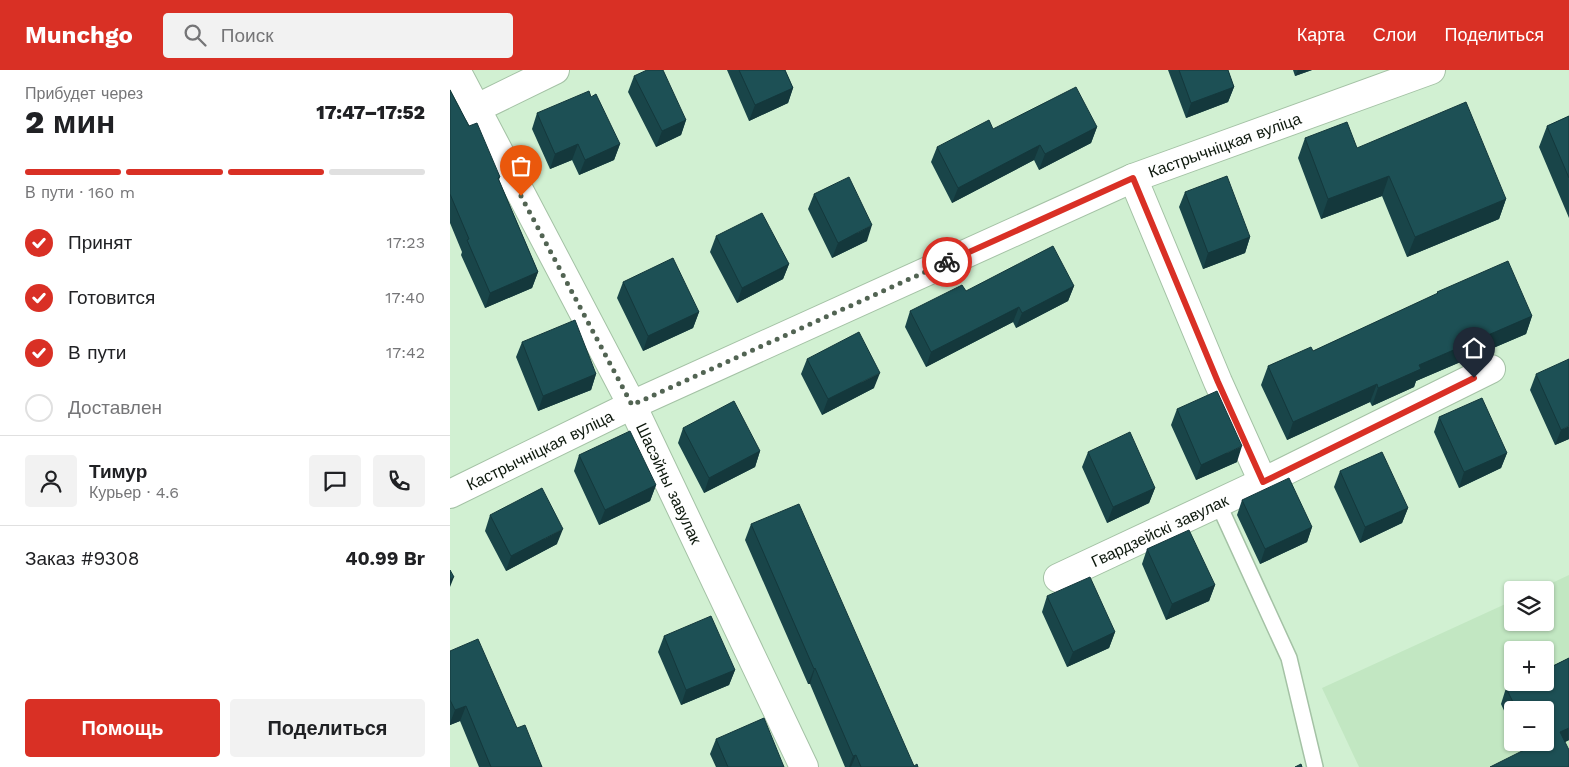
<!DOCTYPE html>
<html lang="ru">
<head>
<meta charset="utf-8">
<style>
  :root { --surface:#fff; --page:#f2f2f2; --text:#202124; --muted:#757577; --line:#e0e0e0; --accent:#d93025 }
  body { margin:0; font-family:"Work Sans",sans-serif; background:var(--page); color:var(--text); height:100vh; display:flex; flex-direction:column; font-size:19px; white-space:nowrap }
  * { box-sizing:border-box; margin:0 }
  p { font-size:16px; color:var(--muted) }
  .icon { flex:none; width:28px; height:28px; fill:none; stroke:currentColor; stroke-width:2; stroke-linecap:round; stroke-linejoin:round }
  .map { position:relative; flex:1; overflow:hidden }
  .details { display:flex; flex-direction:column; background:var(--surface); width:450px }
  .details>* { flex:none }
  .buttons { position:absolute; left:1054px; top:511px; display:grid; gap:10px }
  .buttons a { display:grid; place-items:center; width:50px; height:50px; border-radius:5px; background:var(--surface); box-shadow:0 1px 4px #0004; font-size:25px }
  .pin { position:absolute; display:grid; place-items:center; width:42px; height:42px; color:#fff; margin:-51px -21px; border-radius:50% 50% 50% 0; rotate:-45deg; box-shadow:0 0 5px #0007 }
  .pin .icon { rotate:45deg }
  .courier { position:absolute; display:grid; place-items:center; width:50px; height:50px; margin:-25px; border:4px solid #d93025; border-radius:50%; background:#fff; color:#222; box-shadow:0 1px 6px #0007 }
  .head em { font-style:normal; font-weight:800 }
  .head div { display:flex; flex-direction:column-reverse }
  .head { display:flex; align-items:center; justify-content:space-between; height:85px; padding:0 25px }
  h1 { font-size:32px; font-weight:800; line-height:38px }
  .bar { display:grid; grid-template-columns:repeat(4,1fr); gap:8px 5px; align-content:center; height:60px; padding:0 25px }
  .bar i { height:6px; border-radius:4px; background:var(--line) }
  .bar .on { background:var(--accent) }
  .bar p { grid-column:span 4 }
  .line { display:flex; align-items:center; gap:12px; padding:0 25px; border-top:1px solid var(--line) }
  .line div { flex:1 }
  .round { display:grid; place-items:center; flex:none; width:52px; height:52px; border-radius:5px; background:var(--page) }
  ol { padding:0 25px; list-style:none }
  li { display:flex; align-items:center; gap:15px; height:55px }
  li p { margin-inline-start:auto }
  li .icon { padding:5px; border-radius:50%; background:var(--accent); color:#fff; stroke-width:4 }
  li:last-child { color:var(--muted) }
  li i { width:28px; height:28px; border:2px solid var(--line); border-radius:50% }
  .action { display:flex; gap:10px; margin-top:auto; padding:10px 25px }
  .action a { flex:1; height:58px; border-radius:5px; background:var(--accent); color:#fff; font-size:20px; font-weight:800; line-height:58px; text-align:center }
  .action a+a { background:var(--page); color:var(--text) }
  header { display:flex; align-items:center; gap:30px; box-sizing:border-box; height:70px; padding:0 25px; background:var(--accent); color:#fff }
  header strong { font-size:24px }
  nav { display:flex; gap:28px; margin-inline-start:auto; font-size:18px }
  .search { width:350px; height:45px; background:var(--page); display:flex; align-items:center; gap:12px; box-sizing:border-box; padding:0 18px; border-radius:5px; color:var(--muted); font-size:19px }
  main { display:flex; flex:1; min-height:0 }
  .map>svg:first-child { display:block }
  .built { fill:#c2e7c2; fill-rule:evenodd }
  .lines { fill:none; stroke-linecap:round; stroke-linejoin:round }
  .lane-casing { stroke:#a4c2a5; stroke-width:18 }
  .street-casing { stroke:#a4c2a5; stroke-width:30 }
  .lane { stroke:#fff; stroke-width:15 }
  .street { stroke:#fff; stroke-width:28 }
  .wall { fill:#194549 }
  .shaded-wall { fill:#14383c }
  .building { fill:#1d5055; stroke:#14383c }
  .done { stroke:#526453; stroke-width:5; stroke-dasharray:0 9 }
  .route { stroke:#d93025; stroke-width:6 }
  .labels { text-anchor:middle; stroke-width:5; stroke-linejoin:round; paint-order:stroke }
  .street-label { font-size:16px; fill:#0e190e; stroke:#defedf }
</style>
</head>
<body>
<header>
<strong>Munchgo</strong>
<div class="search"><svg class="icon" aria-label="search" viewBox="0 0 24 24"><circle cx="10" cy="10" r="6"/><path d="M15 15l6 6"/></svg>Поиск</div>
<nav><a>Карта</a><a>Слои</a><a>Поделиться</a></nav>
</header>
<main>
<section class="details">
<div class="head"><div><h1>2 мин</h1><p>Прибудет через</p></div><em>17:47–17:52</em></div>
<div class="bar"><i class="on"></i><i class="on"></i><i class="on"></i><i></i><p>В пути · 160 m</p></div>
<ol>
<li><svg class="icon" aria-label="check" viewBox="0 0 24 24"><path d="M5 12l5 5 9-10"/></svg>Принят<p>17:23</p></li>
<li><svg class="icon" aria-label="check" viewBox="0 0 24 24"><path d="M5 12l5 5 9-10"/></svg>Готовится<p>17:40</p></li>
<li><svg class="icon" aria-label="check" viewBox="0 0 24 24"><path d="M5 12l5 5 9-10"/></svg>В пути<p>17:42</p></li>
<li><i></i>Доставлен</li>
</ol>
<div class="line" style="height:90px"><a class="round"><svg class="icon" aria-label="person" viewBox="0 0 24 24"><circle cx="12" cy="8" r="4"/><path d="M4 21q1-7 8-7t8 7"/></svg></a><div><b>Тимур</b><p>Курьер · 4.6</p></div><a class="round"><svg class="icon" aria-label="chat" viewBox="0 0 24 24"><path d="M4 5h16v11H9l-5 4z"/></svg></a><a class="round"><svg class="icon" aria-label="phone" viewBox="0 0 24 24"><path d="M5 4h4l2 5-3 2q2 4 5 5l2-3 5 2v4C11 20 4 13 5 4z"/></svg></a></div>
<div class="line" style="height:65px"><div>Заказ #9308</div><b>40.99 Br</b></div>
<div class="action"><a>Помощь</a><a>Поделиться</a></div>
</section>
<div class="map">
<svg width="1119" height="697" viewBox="0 0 1119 697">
  <rect width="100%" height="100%" fill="#d1f0d2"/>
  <path class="built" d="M1119 505V697H909L872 618 1062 531V552H1095V520H1087ZM1062 580H1095V612H1062ZM1062 640H1095V672H1062Z"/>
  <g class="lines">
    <g class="lane-casing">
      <path id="lane" d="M768 433 839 588 865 697"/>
    </g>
    <g class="street-casing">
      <g id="street">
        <path id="s1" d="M6 0 182 335 354 697"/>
        <path d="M25 39 105 0"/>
        <path d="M683 108 768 312 813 412"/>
        <path id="s2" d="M0 424 182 335 683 108 981 0"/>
        <path id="s3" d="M608 508 813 412 1041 299"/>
      </g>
    </g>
    <use href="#lane" class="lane"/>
    <use href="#street" class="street"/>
  </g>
  <path class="wall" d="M277 0H335L343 18 338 33 299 51Z
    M718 0H778L784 17 778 32 736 48Z
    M843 0H862L845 6Z
    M184 6 236 50 231 65 206 77 178 22Z
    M0 20 19 56 50 107 49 110 88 202 82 218 35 238 11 185 12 182 0 153Z
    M141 27 170 74 164 90 129 105 122 90 100 99 82 59 87 43Z
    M1119 46V148L1089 77 1097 56Z
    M647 57 641 73 589 100 584 90 502 133 481 92 487 77Z
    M855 68 907 78 1056 129 1049 149 957 187 932 126 871 149 848 88Z
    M735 122 800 167 795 183 753 199 729 137Z
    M364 124 417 171 382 188 358 139Z
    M266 166 339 194 333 209 287 233 260 182Z
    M173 212 249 242 243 258 193 281 167 228Z
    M624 216 618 231 566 258 563 252 476 297 455 257 460 241 516 221Z
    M987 222 1082 246 1076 264 966 311 964 317 922 336 920 332 837 370 811 315 818 296 863 281 987 224Z
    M72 272 146 304 141 320 88 341 66 287Z
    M357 289 424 318 372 345 351 304Z
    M1086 304 1119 369 1105 375 1080 320Z
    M727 339 787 392 746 410 721 355Z
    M989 347 1057 383 1051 398 1009 418 984 362Z
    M233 358 310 381 305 397 254 423 228 373Z
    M638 382 705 418 699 433 657 453 632 397Z
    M129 385 206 415 200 431 149 455 124 401Z
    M890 401 958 438 952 453 910 473 884 417Z
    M792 430 862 457 857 472 810 494 787 445Z
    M40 445 107 474 56 501 35 461Z
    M301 454 464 696 468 697H395L360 614H358L295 470Z
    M697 479 765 515 759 531 716 550 692 494Z
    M597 526 665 562 659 578 617 597 592 542Z
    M214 566 285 600 279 615 231 635 208 582Z
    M0 581 67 658 92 697H29L10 651 0 655Z
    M1119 588V670L1115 672 1074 681 1070 672H1095V640H1062V658L1051 634 1056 618Z
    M266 669 334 697H266L260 684Z"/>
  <path class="shaded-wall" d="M848 0H862L845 6Z
    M784 17 778 32 736 48 741 33Z
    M343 18 338 33 299 51 305 35Z
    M236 50 231 65 206 77 212 61Z
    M647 57 641 73 589 100 595 84Z
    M128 74 122 90 100 99 105 84Z
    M170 74 164 90 129 105 135 90Z
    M590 75 584 90 502 133 508 118Z
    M939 106 932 126 871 149 878 129Z
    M1056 129 1049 149 957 187 965 167Z
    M422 155 417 171 382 188 388 173Z
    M800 167 795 183 753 199 758 183Z
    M339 194 333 209 287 233 292 218Z
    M88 202 82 218 35 238 40 223Z
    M624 216 618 231 566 258 572 243Z
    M569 237 563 252 476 297 481 282Z
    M249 242 243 258 193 281 198 266Z
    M1082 246 1076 264 966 311 964 317 922 336 928 318 969 295Z
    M430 303 424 318 372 345 378 329Z
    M146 304 141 320 88 341 93 326Z
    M927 314 920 332 837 370 843 352Z
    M1119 356V369L1105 375 1111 360Z
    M792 376 787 392 746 410 751 395Z
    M310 381 305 397 254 423 259 408Z
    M1057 383 1051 398 1009 418 1014 402Z
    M206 415 200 431 149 455 155 440Z
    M705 418 699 433 657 453 663 437Z
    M958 438 952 453 910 473 915 457Z
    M862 457 857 472 810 494 815 479Z
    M113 459 107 474 56 501 61 486Z
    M4 507 0 517V509Z
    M765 515 759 531 716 550 722 534Z
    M665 562 659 578 617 597 623 582Z
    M365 598 360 614H358L364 599Z
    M285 600 279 615 231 635 236 620Z
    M16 636 10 651 0 655V653L5 640Z
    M1119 658V670L1105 677 1110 662Z
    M406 685 401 697H399L403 686Z"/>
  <path class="building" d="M197 0H213L236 50 212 61 184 6Z
    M289 0H335L343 18 305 35Z
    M729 0H778L784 17 741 33Z
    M626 17 647 57 595 84 590 75 508 118 487 77 539 50 543 59Z
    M0 20 19 56 27 53 50 107 48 108 88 202 40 223 17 170 19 169 0 124Z
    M139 21 141 27 146 24 170 74 135 90 128 74 105 84 87 43Z
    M1016 32 1056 129 965 167 939 106 878 129 855 68 897 52 907 78Z
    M1119 46V108L1097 56Z
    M777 106 800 167 758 183 735 122Z
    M399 107 422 155 388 173 364 124Z
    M312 143 339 194 292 218 266 166Z
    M603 176 624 216 572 243 569 237 481 282 460 241 512 215 516 221Z
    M223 188 249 242 198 266 173 212Z
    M1058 191 1082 246 969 295 971 299 928 318 927 314 843 352 818 296 861 277 863 281 988 223 987 222Z
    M125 250 146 304 93 326 72 272Z
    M409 262 430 303 378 329 357 289Z
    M1119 289V356L1111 360 1086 304Z
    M767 321 792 376 751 395 727 339Z
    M1032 328 1057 383 1014 402 989 347Z
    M284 331 310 381 259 408 233 358Z
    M180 361 206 415 155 440 129 385Z
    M680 362 705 418 663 437 638 382Z
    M932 382 958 438 915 457 890 401Z
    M839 408 862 457 815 479 792 430Z
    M92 418 113 459 61 486 40 445Z
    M349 434 464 696 467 694 468 697H411L406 685 403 686 365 598 364 599 301 454Z
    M739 460 765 515 722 534 697 479Z
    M0 500 4 507 0 509Z
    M640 507 665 562 623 582 597 526Z
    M261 546 285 600 236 620 214 566Z
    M28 569 67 658 75 655 92 697H41L16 636 5 640 0 630V581Z
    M1119 588V658L1110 662 1119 680V697H1040L1084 675 1083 672H1095V640H1067L1056 618 1069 612H1095V600Z
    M314 648 334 697H278L266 669Z
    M851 694 852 697H845Z"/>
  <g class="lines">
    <path class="done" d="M71 126 182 335 497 192"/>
    <path class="route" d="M497 192 683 108 768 312 813 412 1024 308"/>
  </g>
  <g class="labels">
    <g class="street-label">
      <text dy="6" stroke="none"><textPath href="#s2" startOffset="850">Кастрычніцкая вуліца</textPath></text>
      <text dy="6" stroke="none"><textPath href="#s2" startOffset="100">Кастрычніцкая вуліца</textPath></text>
      <text dy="6" stroke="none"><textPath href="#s1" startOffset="465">Шасэйны завулак</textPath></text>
      <text dy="6" stroke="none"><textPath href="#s3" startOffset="112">Гвардзейскі завулак</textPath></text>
    </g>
  </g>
</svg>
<div class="buttons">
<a><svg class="icon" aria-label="layers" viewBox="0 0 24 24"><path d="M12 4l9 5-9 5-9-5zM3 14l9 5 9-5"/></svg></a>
<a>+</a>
<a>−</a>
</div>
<div class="pin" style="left:71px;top:126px;background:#ea580c"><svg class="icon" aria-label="bag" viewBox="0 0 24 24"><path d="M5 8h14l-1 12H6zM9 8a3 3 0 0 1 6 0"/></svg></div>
<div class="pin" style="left:1024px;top:308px;background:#1f2937"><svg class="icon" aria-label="home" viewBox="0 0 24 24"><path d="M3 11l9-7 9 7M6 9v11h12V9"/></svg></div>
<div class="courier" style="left:497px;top:192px"><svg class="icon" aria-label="bike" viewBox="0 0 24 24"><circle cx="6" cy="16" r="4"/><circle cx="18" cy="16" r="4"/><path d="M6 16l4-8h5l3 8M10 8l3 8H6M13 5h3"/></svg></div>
</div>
</main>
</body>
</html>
